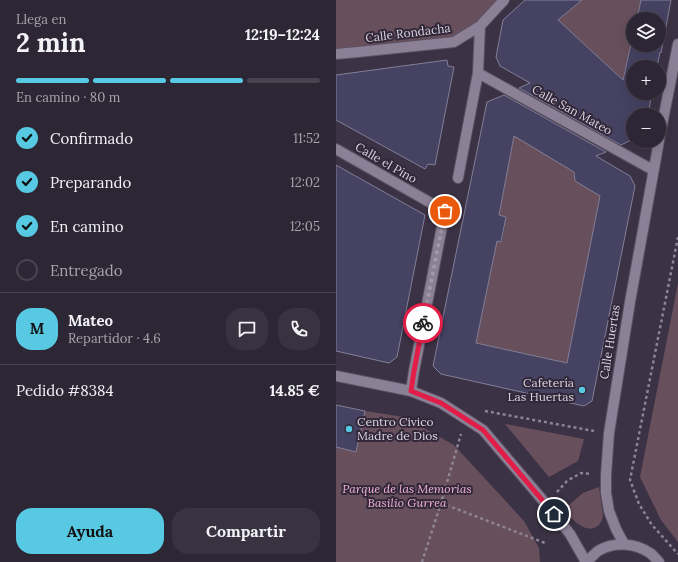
<!DOCTYPE html>
<html lang="es">
<head>
<meta charset="utf-8">
<style>
  :root { --surface:#2d2634; --page:#393240; --text:#f1f3f6; --muted:#a7a5ac; --line:#48434f; --accent:#57c9e2 }
  body { margin:0; font-family:Lora,serif; background:var(--page); color:var(--text); height:100vh; display:flex; flex-direction:column; font-size:15px; white-space:nowrap }
  * { box-sizing:border-box; margin:0 }
  p { font-size:13px; color:var(--muted) }
  .icon { flex:none; width:22px; height:22px; fill:none; stroke:currentColor; stroke-width:2; stroke-linecap:round; stroke-linejoin:round }
  .map { position:relative; flex:1; overflow:hidden }
  .panel { display:flex; flex-direction:column; background:var(--surface); width:336px }
  .panel>* { flex:none }
  .fabs { position:absolute; left:290px; top:12px; display:grid; gap:8px }
  .fabs a { display:grid; place-items:center; width:40px; height:40px; border-radius:50%; background:var(--surface); box-shadow:0 4px 16px #0002,0 0 0 1px var(--line); font-size:20px }
  .pin { position:absolute; display:grid; place-items:center; width:34px; height:34px; color:#fff; margin:-17px; border:2px solid #fff; border-radius:50%; box-shadow:0 1px 4px #0007 }
  .courier { position:absolute; display:grid; place-items:center; width:40px; height:40px; margin:-20px; border:3px solid #e11d48; border-radius:50%; background:#fff; color:#222; box-shadow:0 1px 5px #0007 }
  .overview em { font-style:normal; font-weight:800 }
  .overview div { display:flex; flex-direction:column-reverse }
  .overview { display:flex; align-items:center; justify-content:space-between; height:68px; padding:0 16px }
  h1 { font-size:26px; font-weight:800; line-height:30px }
  .bar { display:grid; grid-template-columns:repeat(4,1fr); gap:6px 4px; align-content:center; height:48px; padding:0 16px }
  .bar i { height:5px; border-radius:3px; background:var(--line) }
  .bar .active { background:var(--accent) }
  .bar p { grid-column:span 4 }
  .line { display:flex; align-items:center; gap:10px; padding:0 16px; border-top:1px solid var(--line) }
  .line div { flex:1 }
  .round { display:grid; place-items:center; flex:none; width:42px; height:42px; border-radius:16px; background:var(--page) }
  ol { padding:0 16px; list-style:none }
  li { display:flex; align-items:center; gap:12px; height:44px }
  li p { margin-inline-start:auto }
  li .icon { padding:4px; border-radius:50%; background:var(--accent); color:#111; stroke-width:4 }
  li:last-child { color:var(--muted) }
  li i { width:22px; height:22px; border:2px solid var(--line); border-radius:50% }
  .action { display:flex; gap:8px; margin-top:auto; padding:8px 16px }
  .action a { flex:1; height:46px; border-radius:16px; background:var(--accent); color:#111; font-size:16px; font-weight:800; line-height:46px; text-align:center }
  .action a+a { background:var(--page); color:var(--text) }
  main { display:flex; flex:1; min-height:0 }
  .map>svg:first-child { display:block }
  .green { fill:#684f5c }
  .building { fill:#464262; stroke:#827f97; fill-rule:evenodd }
  .lines { fill:none; stroke-linecap:round; stroke-linejoin:round }
  .minor-casing { stroke:#5a5161; stroke-width:12 }
  .path { stroke:#8d8595; stroke-width:2.5; stroke-dasharray:3 3; stroke-linecap:butt }
  .minor { stroke:#8c8096; stroke-width:10 }
  .done { stroke:#a29ba9; stroke-width:4; stroke-dasharray:0 7.2 }
  .route { stroke:#e11d48; stroke-width:5 }
  .poi-dot { fill:#57c9e2; stroke:#32283a; stroke-width:1.5 }
  .labels { text-anchor:middle; stroke-width:4; stroke-linejoin:round; paint-order:stroke }
  .street-label { font-size:12px; fill:#d9d3df; stroke:#32283a }
  .poi-label { font-size:12px; fill:#d9d3df; stroke:#32283a; text-anchor:end }
  .park-label { font-size:12px; font-style:italic; fill:#f3b4d5; stroke:#32283a }
</style>
</head>
<body>
<main>
<section class="panel">
<div class="overview"><div><h1>2 min</h1><p>Llega en</p></div><em>12:19–12:24</em></div>
<div class="bar"><i class="active"></i><i class="active"></i><i class="active"></i><i></i><p>En camino · 80 m</p></div>
<ol>
<li><svg class="icon" aria-label="check" viewBox="0 0 24 24"><path d="M5 12l5 5 9-10"/></svg>Confirmado<p>11:52</p></li>
<li><svg class="icon" aria-label="check" viewBox="0 0 24 24"><path d="M5 12l5 5 9-10"/></svg>Preparando<p>12:02</p></li>
<li><svg class="icon" aria-label="check" viewBox="0 0 24 24"><path d="M5 12l5 5 9-10"/></svg>En camino<p>12:05</p></li>
<li><i></i>Entregado</li>
</ol>
<div class="line" style="height:72px"><b class="round" style="background:var(--accent);color:#111">M</b><div><b>Mateo</b><p>Repartidor · 4.6</p></div><a class="round"><svg class="icon" aria-label="chat" viewBox="0 0 24 24"><path d="M4 5h16v11H9l-5 4z"/></svg></a><a class="round"><svg class="icon" aria-label="phone" viewBox="0 0 24 24"><path d="M5 4h4l2 5-3 2q2 4 5 5l2-3 5 2v4C11 20 4 13 5 4z"/></svg></a></div>
<div class="line" style="height:52px"><div>Pedido #8384</div><b>14.85 €</b></div>
<div class="action"><a>Ayuda</a><a>Compartir</a></div>
</section>
<div class="map">
<svg width="342" height="562" viewBox="0 0 342 562">
  <rect width="100%" height="100%" fill="#3c3245"/>
  <path class="green" d="M0 0H169L118 42 0 52Z
    M246 0H305L301 19H297V35L287 80 222 20Z
    M165 127 238 172 239 181 265 190 263 203 231 363 140 343 161 241 166 242 170 217 152 213Z
    M342 283V542L325 520 304 477Z
    M29 411 68 417 118 445 188 521 203 548 204 562H0V447L20 452Z
    M169 424 248 439 242 461 213 477Z
    M263 487 267 516C266 521 264 525 260 527 249 534 234 517 227 510L247 493Z"/>
  <path class="building" d="M189 0H246L222 20 287 80 297 35V45H323V19H301L305 0H335L325 53 324 52 321 67H297V93H316L312 115H297V139L285 145 183 88 194 83 164 66 160 57 167 20Z
    M111 60 112 66 118 67 99 165 92 164 89 169 0 120V75Z
    M168 95 270 152 260 156 294 176 299 186 256 401 248 406 105 374 97 366 151 102ZM178 136 238 172 239 181 264 196 231 363 140 343 161 241 165 242 170 217 163 215Z
    M0 165 89 215 61 357 53 363 0 351Z
    M0 405 29 411 20 452 0 447Z"/>
  <g class="lines">
    <g class="minor-casing">
      <path id="minor" d="M0 54 22 52 118 42 144 26 168 0
        M142 73 317 170
        M323 140 342 44
        M0 149 109 211 78 371 75 391
        M122 178 142 73 144 26
        M0 376 75 391 105 403 147 430 210 504 234 534 250 562
        M288 544 280 529 273 511 270 493V475L273 433 294 302 323 141
        M250 562C254 559 258 554 262 551 278 541 299 543 314 553 317 555 320 559 323 562"/>
    </g>
    <path class="path" d="M342 237 294 480 303 504 316 525 342 554
      M149 411 258 431
      M221 492 231 481 245 473 255 474
      M105 503 209 543
      M86 562 105 503 125 434"/>
    <use href="#minor" class="minor"/>
  </g>
  <g class="lines">
    <path class="done" d="M87 323 109 211"/>
    <path class="route" d="M87 323 78 371 75 391 105 403 147 430 218 514"/>
  </g>
  <g class="poi-dot">
    <circle cx="246" cy="390" r="4"/>
    <circle cx="13" cy="429" r="4"/>
  </g>
  <g class="labels">
    <g class="street-label">
      <text transform="translate(72 33) rotate(-7)" y="4">Calle Rondacha</text>
      <text transform="translate(236 110) rotate(29)" y="4">Calle San Mateo</text>
      <text transform="translate(50 163) rotate(30)" y="4">Calle el Pino</text>
      <text transform="translate(274 342) rotate(-81)" y="4">Calle Huertas</text>
    </g>
    <g class="poi-label">
      <text x="238" y="387">Cafetería<tspan x="238" dy="14">Las Huertas</tspan></text>
      <text x="21" y="426" text-anchor="start">Centro Civico<tspan x="21" dy="14">Madre de Dios</tspan></text>
    </g>
    <g class="park-label">
      <text x="71" y="493">Parque de las Memorias<tspan x="71" dy="14">Basilio Gurrea</tspan></text>
    </g>
  </g>
</svg>
<div class="fabs">
<a><svg class="icon" aria-label="layers" viewBox="0 0 24 24"><path d="M12 4l9 5-9 5-9-5zM3 14l9 5 9-5"/></svg></a>
<a>+</a>
<a>−</a>
</div>
<div class="pin" style="left:109px;top:211px;background:#ea580c"><svg class="icon" aria-label="bag" viewBox="0 0 24 24"><path d="M5 8h14l-1 12H6zM9 8a3 3 0 0 1 6 0"/></svg></div>
<div class="pin" style="left:218px;top:514px;background:#1f2937"><svg class="icon" aria-label="home" viewBox="0 0 24 24"><path d="M3 11l9-7 9 7M6 9v11h12V9"/></svg></div>
<div class="courier" style="left:87px;top:323px"><svg class="icon" aria-label="bike" viewBox="0 0 24 24"><circle cx="6" cy="16" r="4"/><circle cx="18" cy="16" r="4"/><path d="M6 16l4-8h5l3 8M10 8l3 8H6M13 5h3"/></svg></div>
</div>
</main>
</body>
</html>
